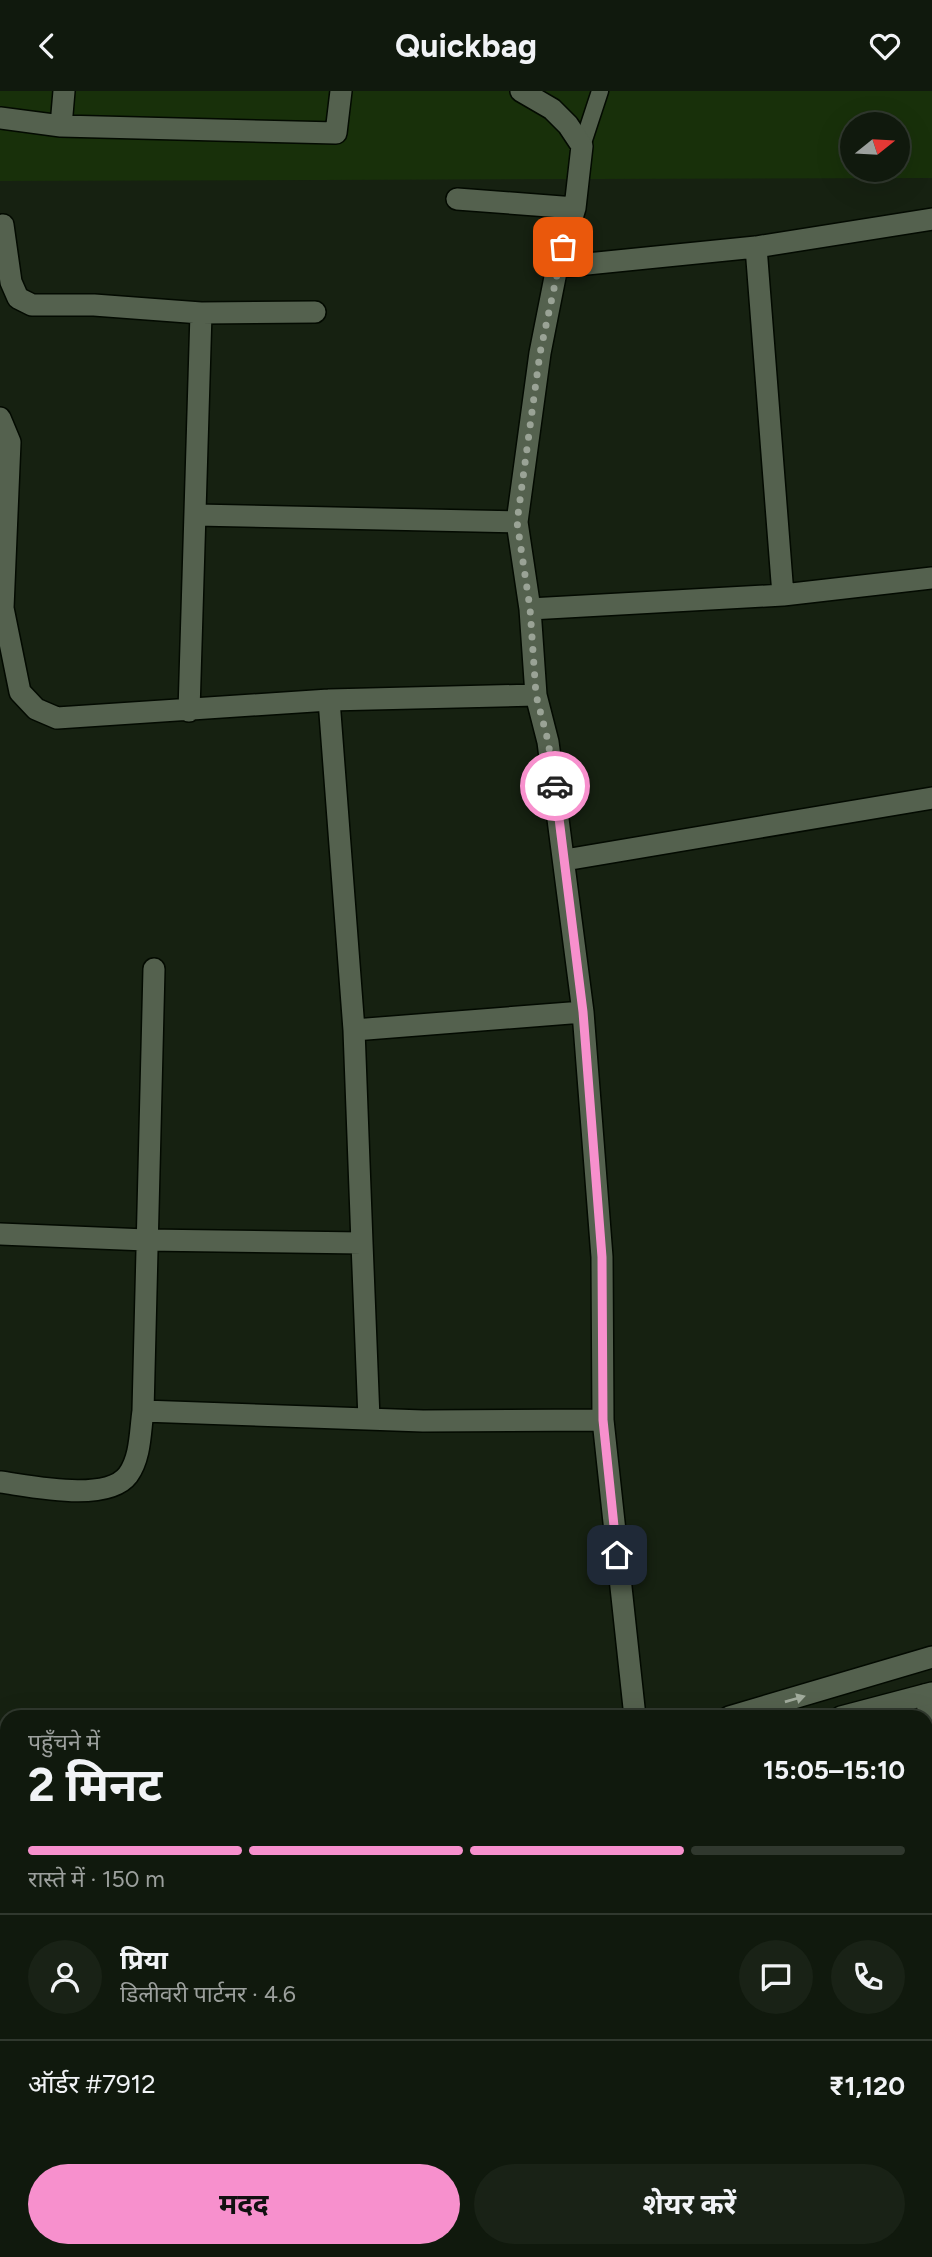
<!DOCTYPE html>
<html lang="hi">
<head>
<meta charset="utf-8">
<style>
  :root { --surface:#10190d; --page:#192216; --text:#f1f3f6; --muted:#9ca09d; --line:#30382e; --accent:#f790cd }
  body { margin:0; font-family:Figtree,"Noto Sans Devanagari",sans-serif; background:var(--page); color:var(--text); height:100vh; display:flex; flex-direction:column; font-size:26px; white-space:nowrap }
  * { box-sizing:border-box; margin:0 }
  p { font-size:23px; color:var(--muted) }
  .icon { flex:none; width:38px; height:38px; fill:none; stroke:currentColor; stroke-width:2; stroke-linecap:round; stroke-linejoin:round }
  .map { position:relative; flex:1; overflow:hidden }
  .details { position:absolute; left:0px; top:1619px; width:933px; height:548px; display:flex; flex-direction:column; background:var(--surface); border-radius:21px 21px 0 0; box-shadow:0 7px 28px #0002,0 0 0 2px var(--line) }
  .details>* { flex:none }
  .needle { width:46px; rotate:72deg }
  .controls { position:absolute; left:840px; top:21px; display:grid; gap:14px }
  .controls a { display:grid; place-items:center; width:70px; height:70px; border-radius:50%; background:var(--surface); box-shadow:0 7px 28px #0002,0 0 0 2px var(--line); font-size:35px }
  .pin { position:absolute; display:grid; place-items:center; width:60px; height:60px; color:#fff; margin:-30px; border-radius:14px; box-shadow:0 4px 10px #0006 }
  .courier { position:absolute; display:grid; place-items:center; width:70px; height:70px; margin:-35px; border:5px solid #f790cd; border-radius:50%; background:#fff; color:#222; box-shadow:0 2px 9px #0007 }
  .head em { font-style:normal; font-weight:700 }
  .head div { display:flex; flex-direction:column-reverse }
  .head { display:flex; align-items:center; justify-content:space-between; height:119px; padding:0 28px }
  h1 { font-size:46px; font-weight:700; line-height:52px }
  .bar { display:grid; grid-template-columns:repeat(4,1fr); gap:10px 7px; align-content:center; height:84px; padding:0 28px }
  .bar i { height:9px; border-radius:5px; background:var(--line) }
  .bar .current { background:var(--accent) }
  .bar p { grid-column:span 4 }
  .line { display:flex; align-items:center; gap:18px; padding:0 28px; border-top:2px solid var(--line) }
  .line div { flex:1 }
  .round { display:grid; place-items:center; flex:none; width:74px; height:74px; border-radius:37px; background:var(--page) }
  .primary-button { display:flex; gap:14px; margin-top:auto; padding:14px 28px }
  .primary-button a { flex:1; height:80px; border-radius:42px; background:var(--accent); color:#111; font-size:28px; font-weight:700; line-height:80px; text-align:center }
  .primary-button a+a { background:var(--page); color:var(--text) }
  header { display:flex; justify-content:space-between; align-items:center; height:91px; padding:0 28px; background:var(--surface); font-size:32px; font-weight:700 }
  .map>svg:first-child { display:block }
  .green { fill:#18300a; fill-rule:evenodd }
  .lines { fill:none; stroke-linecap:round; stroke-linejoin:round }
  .service-casing { stroke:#030a01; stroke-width:19 }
  .minor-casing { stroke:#030a01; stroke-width:24 }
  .secondary-casing { stroke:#030a01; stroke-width:24 }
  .service { stroke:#54614e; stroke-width:16 }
  .minor { stroke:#54614e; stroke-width:21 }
  .secondary { stroke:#54614e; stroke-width:21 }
  .oneway { fill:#a2ac9d }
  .done { stroke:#9aa396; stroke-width:7; stroke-dasharray:0 12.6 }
  .route { stroke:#f790cd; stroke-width:9 }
</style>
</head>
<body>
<header><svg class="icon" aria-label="back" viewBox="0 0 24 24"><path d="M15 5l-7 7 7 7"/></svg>Quickbag<svg class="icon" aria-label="heart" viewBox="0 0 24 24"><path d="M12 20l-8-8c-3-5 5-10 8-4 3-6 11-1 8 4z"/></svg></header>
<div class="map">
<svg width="932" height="2166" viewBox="0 0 932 2166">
  <rect width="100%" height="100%" fill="#162111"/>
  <path class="green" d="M0 0H932V87L0 90ZM852 33H898V79H852Z"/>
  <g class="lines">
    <g class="service-casing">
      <path id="service" d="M582 55 600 0"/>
    </g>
    <g class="minor-casing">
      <path id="minor" d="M521 0 552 18 568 34 582 55 575 117 557 176 540 262 517 431 530 518 536 604 548 651 583 921 602 1166 603 1329 635 1626
        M0 27 61 35 336 42 341 0
        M61 35 64 0
        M457 108 575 117
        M3 134 11 191 18 207 32 214H94L201 222 315 221
        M756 156 783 504
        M557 176 756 156 932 128
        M0 327 10 351 3 517H0
        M196 424 517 431
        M3 517 20 601 36 618 57 627 329 609 536 604
        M530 518 783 504 932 487
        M189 620 201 222
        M565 769 932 707
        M354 939 583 921
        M0 1143 146 1149 362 1152 354 939 329 609
        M362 1152 369 1328
        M143 1320 423 1330 603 1329
        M0 1391C30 1395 107 1412 128 1384 141 1366 140 1340 143 1320L154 878
        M925 1604 932 1634
        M174 2160V2166
        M630 2160 631 2166
        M860 2160 861 2166"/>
    </g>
    <g class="secondary-casing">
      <path id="secondary" d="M729 1626 932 1566
        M841 1626 932 1602
        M0 1826 7 1824
        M0 1868 7 1866"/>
    </g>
    <use href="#service" class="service"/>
    <use href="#minor" class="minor"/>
    <use href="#secondary" class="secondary"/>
  </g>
  <defs><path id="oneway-solid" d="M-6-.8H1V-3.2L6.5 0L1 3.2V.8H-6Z" transform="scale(1.75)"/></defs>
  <use class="oneway" href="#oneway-solid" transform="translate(795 1608) rotate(-16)"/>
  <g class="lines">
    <path class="done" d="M555 695 548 650 536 604 530 517 517 431 540 262 563 156"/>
    <path class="route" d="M555 695 583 921 602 1166 603 1329 617 1464"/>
  </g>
</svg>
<div class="controls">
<a><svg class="needle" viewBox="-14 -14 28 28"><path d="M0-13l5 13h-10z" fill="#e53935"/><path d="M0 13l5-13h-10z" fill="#9ca09d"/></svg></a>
</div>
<div class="pin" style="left:563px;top:156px;background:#ea580c"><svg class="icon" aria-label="bag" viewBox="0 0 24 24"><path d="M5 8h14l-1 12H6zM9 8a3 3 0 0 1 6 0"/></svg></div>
<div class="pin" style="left:617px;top:1464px;background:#1f2937"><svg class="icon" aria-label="home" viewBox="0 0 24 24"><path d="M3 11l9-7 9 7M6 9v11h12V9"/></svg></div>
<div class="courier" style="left:555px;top:695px"><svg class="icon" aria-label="car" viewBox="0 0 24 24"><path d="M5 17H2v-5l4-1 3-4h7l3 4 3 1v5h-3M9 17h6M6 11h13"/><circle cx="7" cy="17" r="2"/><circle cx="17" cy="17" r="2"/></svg></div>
<section class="details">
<div class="head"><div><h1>2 मिनट</h1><p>पहुँचने में</p></div><em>15:05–15:10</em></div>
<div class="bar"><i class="current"></i><i class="current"></i><i class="current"></i><i></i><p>रास्ते में · 150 m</p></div>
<div class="line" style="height:126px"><a class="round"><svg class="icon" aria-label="person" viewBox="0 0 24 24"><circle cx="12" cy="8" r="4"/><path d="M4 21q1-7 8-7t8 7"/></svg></a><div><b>प्रिया</b><p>डिलीवरी पार्टनर · 4.6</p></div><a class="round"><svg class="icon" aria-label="chat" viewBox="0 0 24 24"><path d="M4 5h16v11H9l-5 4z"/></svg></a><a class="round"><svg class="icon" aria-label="phone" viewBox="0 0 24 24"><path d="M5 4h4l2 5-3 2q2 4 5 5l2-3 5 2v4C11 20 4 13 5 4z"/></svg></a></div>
<div class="line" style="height:91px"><div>ऑर्डर #7912</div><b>₹1,120</b></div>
<div class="primary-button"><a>मदद</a><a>शेयर करें</a></div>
</section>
</div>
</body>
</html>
